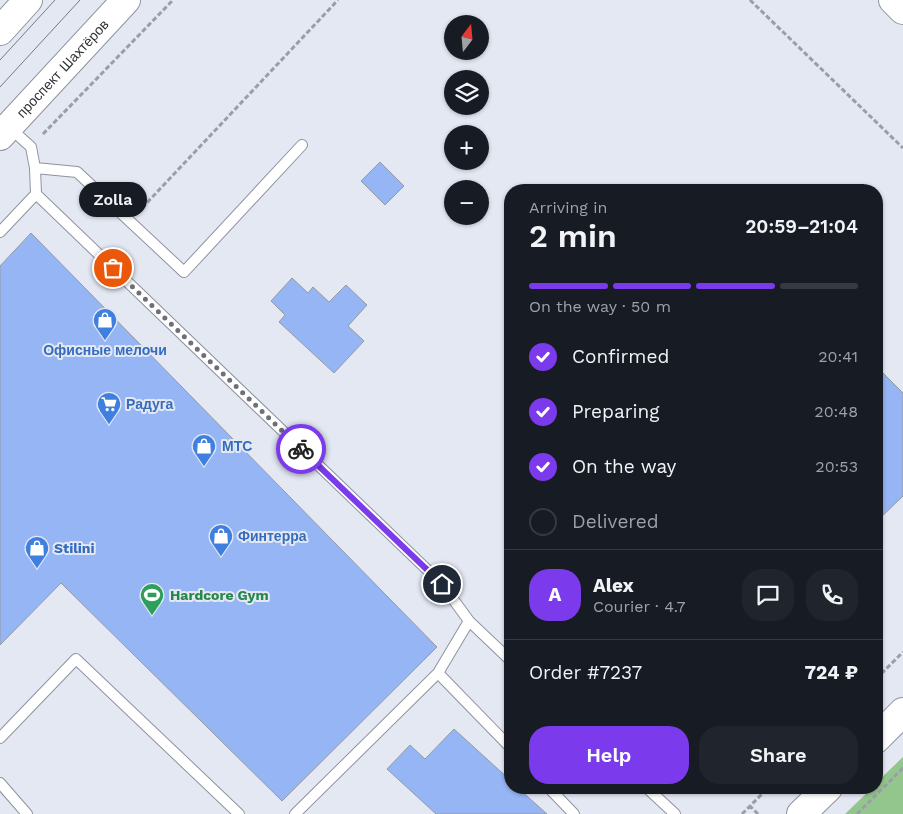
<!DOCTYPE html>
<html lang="en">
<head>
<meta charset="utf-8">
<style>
  :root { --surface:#171b24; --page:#20242c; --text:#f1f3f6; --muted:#9ea1a6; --line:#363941; --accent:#7c3aed }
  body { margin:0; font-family:"Work Sans",sans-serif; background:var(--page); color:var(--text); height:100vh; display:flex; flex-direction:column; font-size:19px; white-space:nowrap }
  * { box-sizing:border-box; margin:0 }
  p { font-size:16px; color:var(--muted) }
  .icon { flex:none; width:28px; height:28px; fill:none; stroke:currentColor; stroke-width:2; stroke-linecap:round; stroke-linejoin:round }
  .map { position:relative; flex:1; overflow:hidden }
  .side { position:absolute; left:504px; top:184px; width:379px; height:610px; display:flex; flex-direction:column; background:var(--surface); border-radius:20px; box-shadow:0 1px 4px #0004 }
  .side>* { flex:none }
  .needle { width:32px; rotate:16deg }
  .buttons { position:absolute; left:444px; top:15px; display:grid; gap:10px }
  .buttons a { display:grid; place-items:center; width:45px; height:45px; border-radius:50%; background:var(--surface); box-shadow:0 1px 4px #0004; font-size:25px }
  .pin { position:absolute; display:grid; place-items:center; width:42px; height:42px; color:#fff; margin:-21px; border:2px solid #fff; border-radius:50%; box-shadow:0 1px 5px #0007 }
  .courier { position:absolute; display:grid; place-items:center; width:50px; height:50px; margin:-25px; border:4px solid #7c3aed; border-radius:50%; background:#fff; color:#222; box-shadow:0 1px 6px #0007 }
  .bubble { position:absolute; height:35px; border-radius:18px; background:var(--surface); box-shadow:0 1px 4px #0004; font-size:16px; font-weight:600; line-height:35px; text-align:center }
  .overview em { font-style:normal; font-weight:600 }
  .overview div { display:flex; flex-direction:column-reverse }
  .overview { display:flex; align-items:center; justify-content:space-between; height:85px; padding:0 25px }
  h1 { font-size:32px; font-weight:600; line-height:38px }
  .bar { display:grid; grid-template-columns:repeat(4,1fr); gap:8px 5px; align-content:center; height:60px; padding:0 25px }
  .bar i { height:6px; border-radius:4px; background:var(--line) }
  .bar .current { background:var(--accent) }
  .bar p { grid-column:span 4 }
  .line { display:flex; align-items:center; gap:12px; padding:0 25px; border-top:1px solid var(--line) }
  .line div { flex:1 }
  .round { display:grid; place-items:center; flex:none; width:52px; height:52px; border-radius:20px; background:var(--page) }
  ol { padding:0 25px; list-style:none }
  li { display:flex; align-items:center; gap:15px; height:55px }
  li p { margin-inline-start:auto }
  li .icon { padding:5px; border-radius:50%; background:var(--accent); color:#fff; stroke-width:4 }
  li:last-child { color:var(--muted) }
  li i { width:28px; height:28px; border:2px solid var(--line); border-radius:50% }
  .button { display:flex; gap:10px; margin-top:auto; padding:10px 25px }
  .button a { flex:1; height:58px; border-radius:20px; background:var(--accent); color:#fff; font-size:20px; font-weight:600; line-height:58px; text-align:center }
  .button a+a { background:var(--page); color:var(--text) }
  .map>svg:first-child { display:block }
  .forest { fill:#93c68c }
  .building { fill:#96b5f4; stroke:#959aa4 }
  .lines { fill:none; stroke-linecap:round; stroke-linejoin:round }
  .lane-casing { stroke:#8e939d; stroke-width:12 }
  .secondary-casing { stroke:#8e939d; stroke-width:30 }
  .primary-casing { stroke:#8e939d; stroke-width:30 }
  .path { stroke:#9a9ea6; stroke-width:3; stroke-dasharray:5 2.5; stroke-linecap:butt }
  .lane { stroke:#fff; stroke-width:10 }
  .secondary { stroke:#fff; stroke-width:28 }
  .primary { stroke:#fff; stroke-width:28 }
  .tram { stroke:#777a81; stroke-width:1 }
  .done { stroke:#6d7077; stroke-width:5; stroke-dasharray:0 9 }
  .route { stroke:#7c3aed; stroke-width:6 }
  .labels { text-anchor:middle; stroke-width:4; stroke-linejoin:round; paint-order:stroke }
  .street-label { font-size:14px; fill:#2e3034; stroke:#e3e8f3 }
  .shop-label { font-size:14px; font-weight:bold; fill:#366cbe; stroke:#e3e8f3; text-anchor:start }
  .leisure-label { font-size:14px; font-weight:bold; fill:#27864d; stroke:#e3e8f3; text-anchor:start }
</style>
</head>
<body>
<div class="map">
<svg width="903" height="814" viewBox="0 0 903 814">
  <rect width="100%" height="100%" fill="#e3e8f3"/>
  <path class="forest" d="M903 757V814H845L872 788H876V783Z"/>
  <path class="building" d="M380 162 404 186 385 205 361 181Z
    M31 233 437 647 282 801 61 583 0 645V266Z
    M292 278 308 293 313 287 329 302 346 285 367 305 348 326 364 341 334 373 279 322 285 315 271 301Z
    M876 366 903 393V496L876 522Z
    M454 729 510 780V788H518L547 814H436L387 769 410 745 425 759Z"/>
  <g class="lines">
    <g class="lane-casing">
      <path id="lane" d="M10 128 31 147 35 168 36 194 442 584 469 621 438 673 510 747
        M35 168 77 172 184 272 302 145
        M0 232 36 194
        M469 621 510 660
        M0 738 76 659 239 814
        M0 783 27 814
        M549 788 574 814
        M647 788 675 814
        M295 814 438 673"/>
    </g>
    <g class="secondary-casing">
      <path id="secondary" d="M893 0 903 10
        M876 739 903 712
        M801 814 828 788"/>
    </g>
    <g class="primary-casing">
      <g id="primary">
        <path d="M0 31 28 0"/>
        <path id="s1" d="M0 136 126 0"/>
      </g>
    </g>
    <path class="path" d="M750 0 903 148
      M43 134 173 0
      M142 208 338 0
      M876 679 903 652
      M742 814 750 806
      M758 814 750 806 768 788
      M857 814 903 768"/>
    <use href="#lane" class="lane"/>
    <use href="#secondary" class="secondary"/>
    <use href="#primary" class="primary"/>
    <path class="tram" d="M0 60 55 0
      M0 87 80 0"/>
  </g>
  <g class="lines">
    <path class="done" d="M113 268 301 449"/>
    <path class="route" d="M301 449 442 584"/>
  </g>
  <defs>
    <g id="shop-pin" transform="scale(1.25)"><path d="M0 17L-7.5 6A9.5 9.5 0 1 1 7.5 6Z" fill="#3f7fe0" stroke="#e3e8f3"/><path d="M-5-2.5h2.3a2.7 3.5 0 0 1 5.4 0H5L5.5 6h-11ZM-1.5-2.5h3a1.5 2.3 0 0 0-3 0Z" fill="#fff"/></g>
    <g id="supermarket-pin" transform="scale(1.25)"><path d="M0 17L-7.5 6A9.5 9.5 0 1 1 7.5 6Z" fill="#3f7fe0" stroke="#e3e8f3"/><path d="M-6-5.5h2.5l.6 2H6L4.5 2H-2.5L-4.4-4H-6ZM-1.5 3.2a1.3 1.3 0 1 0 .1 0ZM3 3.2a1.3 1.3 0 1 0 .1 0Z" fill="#fff"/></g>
    <g id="stadium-pin" transform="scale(1.25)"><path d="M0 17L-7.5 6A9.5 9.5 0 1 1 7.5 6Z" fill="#2e9e5b" stroke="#e3e8f3"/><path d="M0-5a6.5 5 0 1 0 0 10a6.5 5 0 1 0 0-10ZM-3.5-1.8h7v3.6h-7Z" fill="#fff"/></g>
  </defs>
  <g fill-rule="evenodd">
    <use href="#shop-pin" x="105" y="320"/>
    <use href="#supermarket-pin" x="109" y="404"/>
    <use href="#shop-pin" x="204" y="446"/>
    <use href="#shop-pin" x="221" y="536"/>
    <use href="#shop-pin" x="37" y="548"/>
    <use href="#stadium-pin" x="152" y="595"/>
  </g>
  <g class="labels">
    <g class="street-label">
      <text dy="5" stroke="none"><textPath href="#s1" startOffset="92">проспект Шахтёров</textPath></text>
    </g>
    <g class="shop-label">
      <text x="105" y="355" text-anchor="middle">Офисные мелочи</text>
      <text x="126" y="409">Радуга</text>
      <text x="222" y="451">МТС</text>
      <text x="238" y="541">Финтерра</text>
      <text x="54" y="553">Stilini</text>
    </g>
    <g class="leisure-label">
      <text x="170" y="600">Hardcore Gym</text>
    </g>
  </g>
</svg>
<div class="buttons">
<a><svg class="needle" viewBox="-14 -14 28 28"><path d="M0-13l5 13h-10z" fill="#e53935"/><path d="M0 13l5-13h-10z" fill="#9ea1a6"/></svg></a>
<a><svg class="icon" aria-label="layers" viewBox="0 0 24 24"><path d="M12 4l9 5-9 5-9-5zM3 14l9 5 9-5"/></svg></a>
<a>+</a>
<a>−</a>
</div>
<div class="pin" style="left:113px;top:268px;background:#ea580c"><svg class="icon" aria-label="bag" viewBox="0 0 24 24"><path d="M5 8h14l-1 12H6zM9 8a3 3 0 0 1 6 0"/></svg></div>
<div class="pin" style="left:442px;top:584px;background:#1f2937"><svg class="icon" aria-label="home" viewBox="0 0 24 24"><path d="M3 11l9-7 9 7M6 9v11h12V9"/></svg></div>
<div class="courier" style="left:301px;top:449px"><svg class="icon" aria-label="bike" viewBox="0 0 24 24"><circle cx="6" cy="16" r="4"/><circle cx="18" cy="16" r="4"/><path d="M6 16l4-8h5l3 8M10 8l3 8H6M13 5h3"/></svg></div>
<div class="bubble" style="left:79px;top:182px;width:68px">Zolla</div>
<section class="side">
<div class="overview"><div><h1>2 min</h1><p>Arriving in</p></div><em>20:59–21:04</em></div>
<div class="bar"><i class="current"></i><i class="current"></i><i class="current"></i><i></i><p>On the way · 50 m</p></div>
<ol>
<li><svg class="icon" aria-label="check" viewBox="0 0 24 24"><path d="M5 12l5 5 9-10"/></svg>Confirmed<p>20:41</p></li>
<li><svg class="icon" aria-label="check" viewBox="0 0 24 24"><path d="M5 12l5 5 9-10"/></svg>Preparing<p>20:48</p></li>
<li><svg class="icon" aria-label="check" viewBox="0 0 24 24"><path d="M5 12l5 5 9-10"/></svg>On the way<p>20:53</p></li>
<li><i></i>Delivered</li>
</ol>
<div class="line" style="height:90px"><b class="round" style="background:var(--accent);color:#fff">A</b><div><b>Alex</b><p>Courier · 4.7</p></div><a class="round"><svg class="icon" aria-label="chat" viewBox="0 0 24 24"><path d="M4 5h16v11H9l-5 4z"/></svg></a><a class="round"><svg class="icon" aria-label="phone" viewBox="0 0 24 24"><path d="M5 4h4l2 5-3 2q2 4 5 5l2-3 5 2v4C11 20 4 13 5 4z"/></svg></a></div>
<div class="line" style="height:65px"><div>Order #7237</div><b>724 ₽</b></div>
<div class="button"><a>Help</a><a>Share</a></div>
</section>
</div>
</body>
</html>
